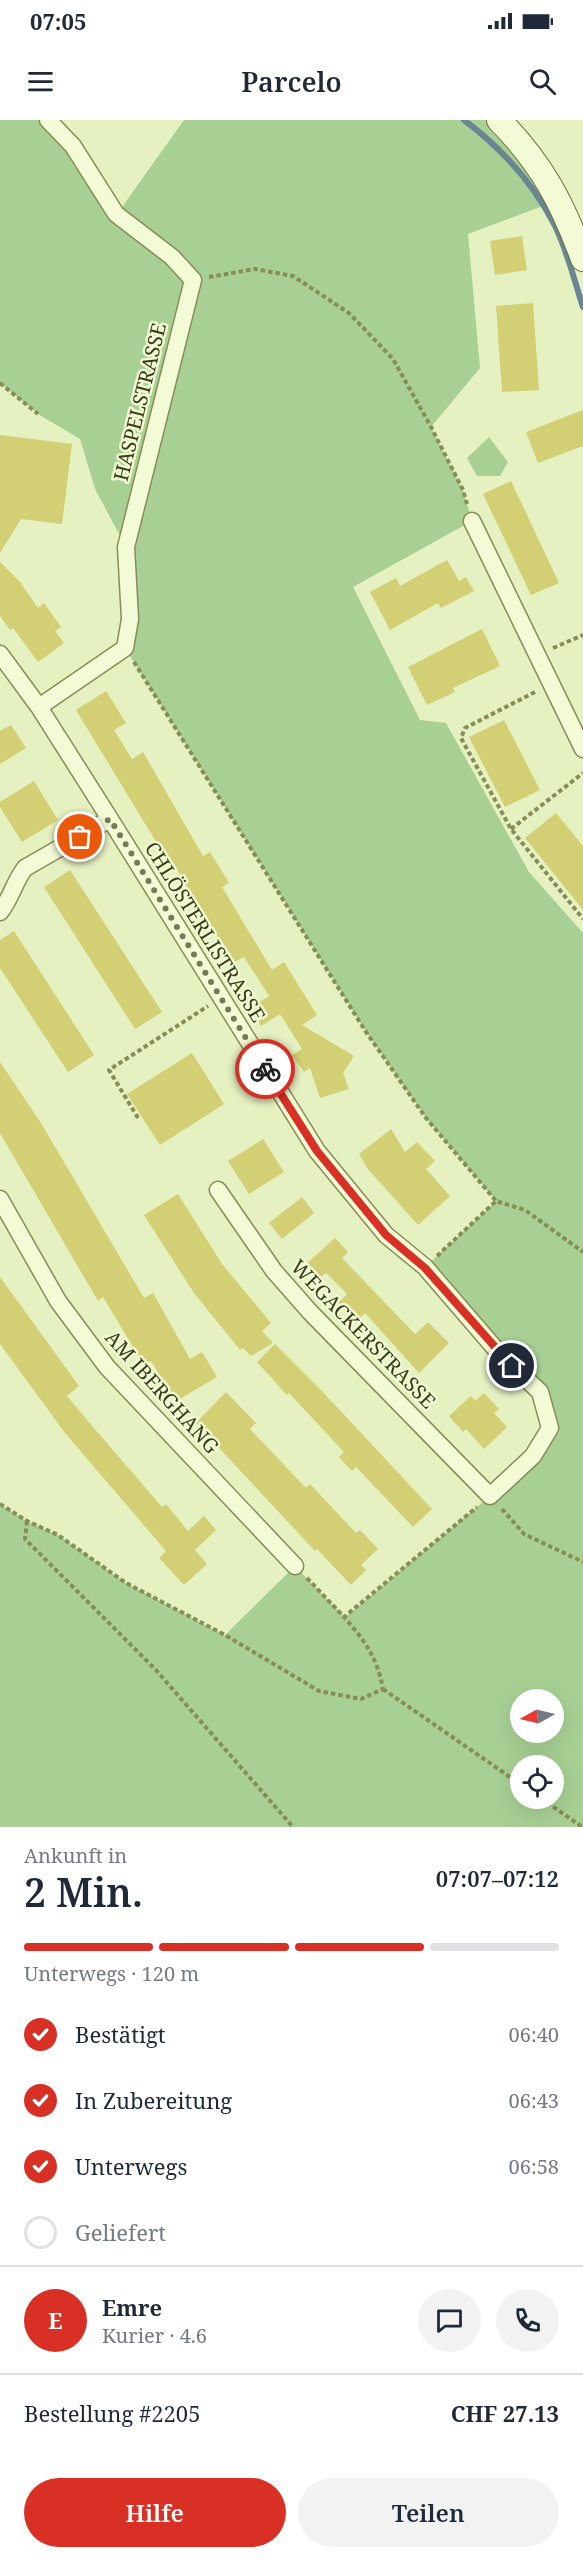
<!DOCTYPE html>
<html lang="de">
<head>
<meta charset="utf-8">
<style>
  :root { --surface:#fff; --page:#f2f2f3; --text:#1f2937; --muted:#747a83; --line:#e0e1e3; --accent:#d93025 }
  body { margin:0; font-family:"Noto Serif",serif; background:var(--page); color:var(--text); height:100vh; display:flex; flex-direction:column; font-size:22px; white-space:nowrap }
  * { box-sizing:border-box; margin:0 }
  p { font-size:20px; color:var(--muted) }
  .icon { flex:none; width:33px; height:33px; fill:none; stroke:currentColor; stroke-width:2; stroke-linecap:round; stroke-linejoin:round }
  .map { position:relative; height:1707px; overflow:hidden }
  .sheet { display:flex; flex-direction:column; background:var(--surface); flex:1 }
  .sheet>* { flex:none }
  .needle { width:39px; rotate:262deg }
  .controls { position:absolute; left:510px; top:1569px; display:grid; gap:12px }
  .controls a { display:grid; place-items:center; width:54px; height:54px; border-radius:50%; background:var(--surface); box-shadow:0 6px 24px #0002; font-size:30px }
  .pin { position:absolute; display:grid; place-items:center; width:51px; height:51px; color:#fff; margin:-26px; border:3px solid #fff; border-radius:50%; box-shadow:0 2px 6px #0007 }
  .courier { position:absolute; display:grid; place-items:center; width:60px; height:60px; margin:-30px; border:4px solid #d93025; border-radius:50%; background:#fff; color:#222; box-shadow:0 2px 8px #0007 }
  .overview em { font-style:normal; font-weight:600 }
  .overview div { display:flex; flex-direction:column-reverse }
  .overview { display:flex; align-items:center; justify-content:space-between; height:102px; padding:0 24px }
  h1 { font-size:39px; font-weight:600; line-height:45px }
  .bar { display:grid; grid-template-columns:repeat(4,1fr); gap:9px 6px; align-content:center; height:72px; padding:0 24px }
  .bar i { height:8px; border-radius:4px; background:var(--line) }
  .bar .current { background:var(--accent) }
  .bar p { grid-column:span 4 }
  .line { display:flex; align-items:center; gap:15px; padding:0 24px; border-top:2px solid var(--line) }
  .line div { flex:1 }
  .round { display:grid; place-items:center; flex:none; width:63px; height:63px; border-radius:32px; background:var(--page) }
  ol { padding:0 24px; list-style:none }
  li { display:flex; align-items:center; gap:18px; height:66px }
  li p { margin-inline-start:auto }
  li .icon { padding:6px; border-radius:50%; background:var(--accent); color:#fff; stroke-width:4 }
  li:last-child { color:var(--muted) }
  li i { width:33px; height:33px; border:3px solid var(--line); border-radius:50% }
  .action { display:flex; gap:12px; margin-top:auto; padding:12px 24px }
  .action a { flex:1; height:69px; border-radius:36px; background:var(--accent); color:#fff; font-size:24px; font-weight:600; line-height:69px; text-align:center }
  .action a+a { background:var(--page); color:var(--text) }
  .status { display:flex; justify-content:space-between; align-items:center; height:42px; padding:0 30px; background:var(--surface); direction:ltr }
  .status svg { height:16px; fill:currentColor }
  header { display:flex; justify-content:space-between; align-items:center; height:78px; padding:0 24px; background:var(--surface); font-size:27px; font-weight:600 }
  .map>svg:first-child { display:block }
  .green { fill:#a8d094; fill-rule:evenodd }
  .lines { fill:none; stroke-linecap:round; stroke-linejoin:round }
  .stream { stroke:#6a8692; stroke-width:6 }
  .building { fill:#d2cf74 }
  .street-casing { stroke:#888c57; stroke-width:19 }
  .secondary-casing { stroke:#6c6e3a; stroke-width:26 }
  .path { stroke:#888c57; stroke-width:4; stroke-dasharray:4.5 3; stroke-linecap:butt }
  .street { stroke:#f2fbd5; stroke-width:16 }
  .secondary { stroke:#f2fbd5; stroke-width:24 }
  .done { stroke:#767b56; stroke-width:6; stroke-dasharray:0 10.8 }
  .route { stroke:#d93025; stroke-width:8 }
  .labels { text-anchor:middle; stroke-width:5; stroke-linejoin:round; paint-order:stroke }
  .street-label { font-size:20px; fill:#3a3b1c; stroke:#eef8d1 }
</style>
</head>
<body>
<div class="status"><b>07:05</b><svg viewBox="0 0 49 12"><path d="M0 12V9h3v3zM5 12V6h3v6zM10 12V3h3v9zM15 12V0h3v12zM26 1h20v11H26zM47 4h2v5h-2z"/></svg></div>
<header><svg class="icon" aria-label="menu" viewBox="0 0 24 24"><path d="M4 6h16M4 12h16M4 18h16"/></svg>Parcelo<svg class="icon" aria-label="search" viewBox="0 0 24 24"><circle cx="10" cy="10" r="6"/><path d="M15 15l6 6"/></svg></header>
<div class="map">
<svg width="583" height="1707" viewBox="0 0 583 1707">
  <rect width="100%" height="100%" fill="#e5f1c1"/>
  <path class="green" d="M0 0H48L117 94 184 0H499L559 80 468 114 480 248 431 307 463 370 472 401 353 467 420 600 446 603 529 752 583 813V1707H0V1384L27 1401 58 1415 126 1463 225 1515 295 1446 345 1497 490 1376 550 1308 540 1272 425 1147 496 1081 426 998 366 912 125 528 126 427 95 369 80 319 38 294 0 263ZM520 1580H554V1612H520ZM520 1646H554V1678H520Z
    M489 317 508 342 500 356H477L467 338Z"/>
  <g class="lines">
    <path class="stream" d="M464 0C500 27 533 63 554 104 567 129 574 160 583 187"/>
  </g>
  <path class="building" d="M522 116 527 150 495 155 490 121Z
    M533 183 539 270 502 272 496 186Z
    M583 290V326L538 343 526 312Z
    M0 315 72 324 62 404 21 399 0 433Z
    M511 361 559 463 531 475 483 374Z
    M447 440 459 461 466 457 474 471 441 488 438 483 390 510 370 472 396 458 400 466Z
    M0 442 20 462 38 488 44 483 61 507 55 511 64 523 38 542 13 508 10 510 0 496Z
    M482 509 500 546 453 568 455 572 427 585 408 547Z
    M106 571 126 603 114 610 132 639 143 632 203 736 210 732 229 763 222 767 272 850 284 842 317 895 302 905 354 936 343 953 349 969 320 978 310 948 304 952 292 935 302 929 280 894 261 906 255 896 250 888 269 876 244 837 233 843 164 728 161 730 76 590Z
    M504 600 540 670 505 687 469 617Z
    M11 605 26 628 0 644V611Z
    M34 661 58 700 22 722 0 687V682Z
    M556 693 583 726V790L525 718Z
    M70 750 162 892 135 909 44 767Z
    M14 811 94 935 68 952 0 848V820Z
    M192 933 224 984 160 1025 127 974Z
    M0 942 41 1003 144 1178 153 1173 190 1239 202 1232 217 1257 176 1281 151 1241 144 1245 103 1177 98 1181 0 1013Z
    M391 1009 405 1032 417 1022 435 1041 426 1049 450 1076 418 1105 367 1048 359 1034Z
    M263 1019 284 1052 249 1074 228 1041Z
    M178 1074 222 1144 271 1203 262 1211 273 1223 251 1236 243 1228 240 1230 194 1173 144 1095Z
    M302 1077 314 1093 282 1119 269 1103Z
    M335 1118 348 1132 342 1138 415 1214 428 1202 449 1223 419 1253 365 1193 356 1202 338 1183 347 1174 326 1153 318 1159 305 1145Z
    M0 1157 79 1266 67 1276 93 1307 162 1387 166 1384 188 1411 204 1396 216 1410 195 1430 207 1444 184 1465 159 1438 166 1431 65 1313 0 1224Z
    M275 1224 321 1270 432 1389 413 1407 356 1347 352 1351 339 1337 344 1332 289 1273 287 1275 257 1242Z
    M226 1272 256 1303 250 1309 306 1368 310 1364 356 1413 360 1410 378 1429 361 1445 366 1450 351 1465 317 1429 315 1431 196 1303Z
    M484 1273 499 1289 494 1293 507 1307 484 1329 466 1309 463 1312 449 1296 471 1276 475 1281Z"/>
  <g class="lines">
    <g class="street-casing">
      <path id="street" d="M472 401 583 629
        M0 534 39 587 110 699 317 1031 386 1115 425 1147 499 1233 540 1272 550 1308 533 1336 490 1376 310 1192 274 1151 218 1070
        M39 587 125 528 130 499 126 427 193 160 172 137 116 94 73 26 48 0
        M0 792C11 779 14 762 25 748L110 699
        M0 1079 58 1181 107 1247 295 1446"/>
    </g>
    <g class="secondary-casing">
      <path id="secondary" d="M499 0C542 44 562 82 583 139"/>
    </g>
    <path class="path" d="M209 157 255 149 293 156 349 193 393 239 431 307 463 370 467 384
      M0 263 38 294
      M553 528 583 515
      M134 542 366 912 426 998 496 1081
      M535 572 465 608 461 618 511 709 583 799
      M511 709 583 653
      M138 998 109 950 208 886
      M437 1136 496 1081 525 1090 583 1132
      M0 1384 27 1401 58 1415 126 1463 225 1515 319 1571 361 1579 383 1569C377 1537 365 1521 344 1497
      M502 1389 524 1414 583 1442
      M27 1401 25 1419 155 1549 293 1707
      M307 1458 344 1497 477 1387
      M383 1569 520 1664
      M541 1678 582 1707"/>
    <use href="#street" class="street"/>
    <use href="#secondary" class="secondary"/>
  </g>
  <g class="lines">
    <path class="done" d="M80 717 110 699 265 949"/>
    <path class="route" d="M265 949 317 1031 386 1115 425 1148 512 1246"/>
  </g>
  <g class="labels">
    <g class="street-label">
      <text transform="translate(140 282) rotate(-76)" y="7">HASPELSTRASSE</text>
      <text transform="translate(205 812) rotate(58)" y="7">CHLÖSTERLISTRASSE</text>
      <text transform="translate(363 1214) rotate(46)" y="7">WEGACKERSTRASSE</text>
      <text transform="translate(162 1272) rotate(48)" y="7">AM IBERGHANG</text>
    </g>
  </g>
</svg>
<div class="controls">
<a><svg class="needle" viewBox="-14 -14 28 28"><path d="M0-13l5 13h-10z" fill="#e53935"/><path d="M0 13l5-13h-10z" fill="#747a83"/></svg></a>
<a><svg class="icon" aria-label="locate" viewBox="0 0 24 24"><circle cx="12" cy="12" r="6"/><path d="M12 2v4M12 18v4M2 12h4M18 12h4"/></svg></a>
</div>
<div class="pin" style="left:80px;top:717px;background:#ea580c"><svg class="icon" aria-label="bag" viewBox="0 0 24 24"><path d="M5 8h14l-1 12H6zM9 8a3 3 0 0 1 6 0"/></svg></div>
<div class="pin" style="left:512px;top:1246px;background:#1f2937"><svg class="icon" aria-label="home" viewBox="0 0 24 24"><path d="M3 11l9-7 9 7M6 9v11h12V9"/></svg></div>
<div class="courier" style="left:265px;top:949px"><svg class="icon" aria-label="bike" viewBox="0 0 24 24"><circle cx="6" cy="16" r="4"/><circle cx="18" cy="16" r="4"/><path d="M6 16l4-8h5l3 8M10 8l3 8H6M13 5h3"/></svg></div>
</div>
<section class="sheet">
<div class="overview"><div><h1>2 Min.</h1><p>Ankunft in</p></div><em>07:07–07:12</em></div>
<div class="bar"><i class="current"></i><i class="current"></i><i class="current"></i><i></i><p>Unterwegs · 120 m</p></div>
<ol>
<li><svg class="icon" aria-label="check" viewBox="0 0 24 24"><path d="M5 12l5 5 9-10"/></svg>Bestätigt<p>06:40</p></li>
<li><svg class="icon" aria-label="check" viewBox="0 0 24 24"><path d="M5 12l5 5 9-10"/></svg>In Zubereitung<p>06:43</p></li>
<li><svg class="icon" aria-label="check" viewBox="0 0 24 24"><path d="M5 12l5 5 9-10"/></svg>Unterwegs<p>06:58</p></li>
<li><i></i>Geliefert</li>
</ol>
<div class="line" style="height:108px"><b class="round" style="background:var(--accent);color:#fff">E</b><div><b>Emre</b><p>Kurier · 4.6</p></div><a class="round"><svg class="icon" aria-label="chat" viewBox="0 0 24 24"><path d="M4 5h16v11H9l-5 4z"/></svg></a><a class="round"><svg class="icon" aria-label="phone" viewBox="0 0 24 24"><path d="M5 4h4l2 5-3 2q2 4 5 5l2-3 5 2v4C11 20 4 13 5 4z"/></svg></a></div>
<div class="line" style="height:78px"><div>Bestellung #2205</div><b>CHF 27.13</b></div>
<div class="action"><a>Hilfe</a><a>Teilen</a></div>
</section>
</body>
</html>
